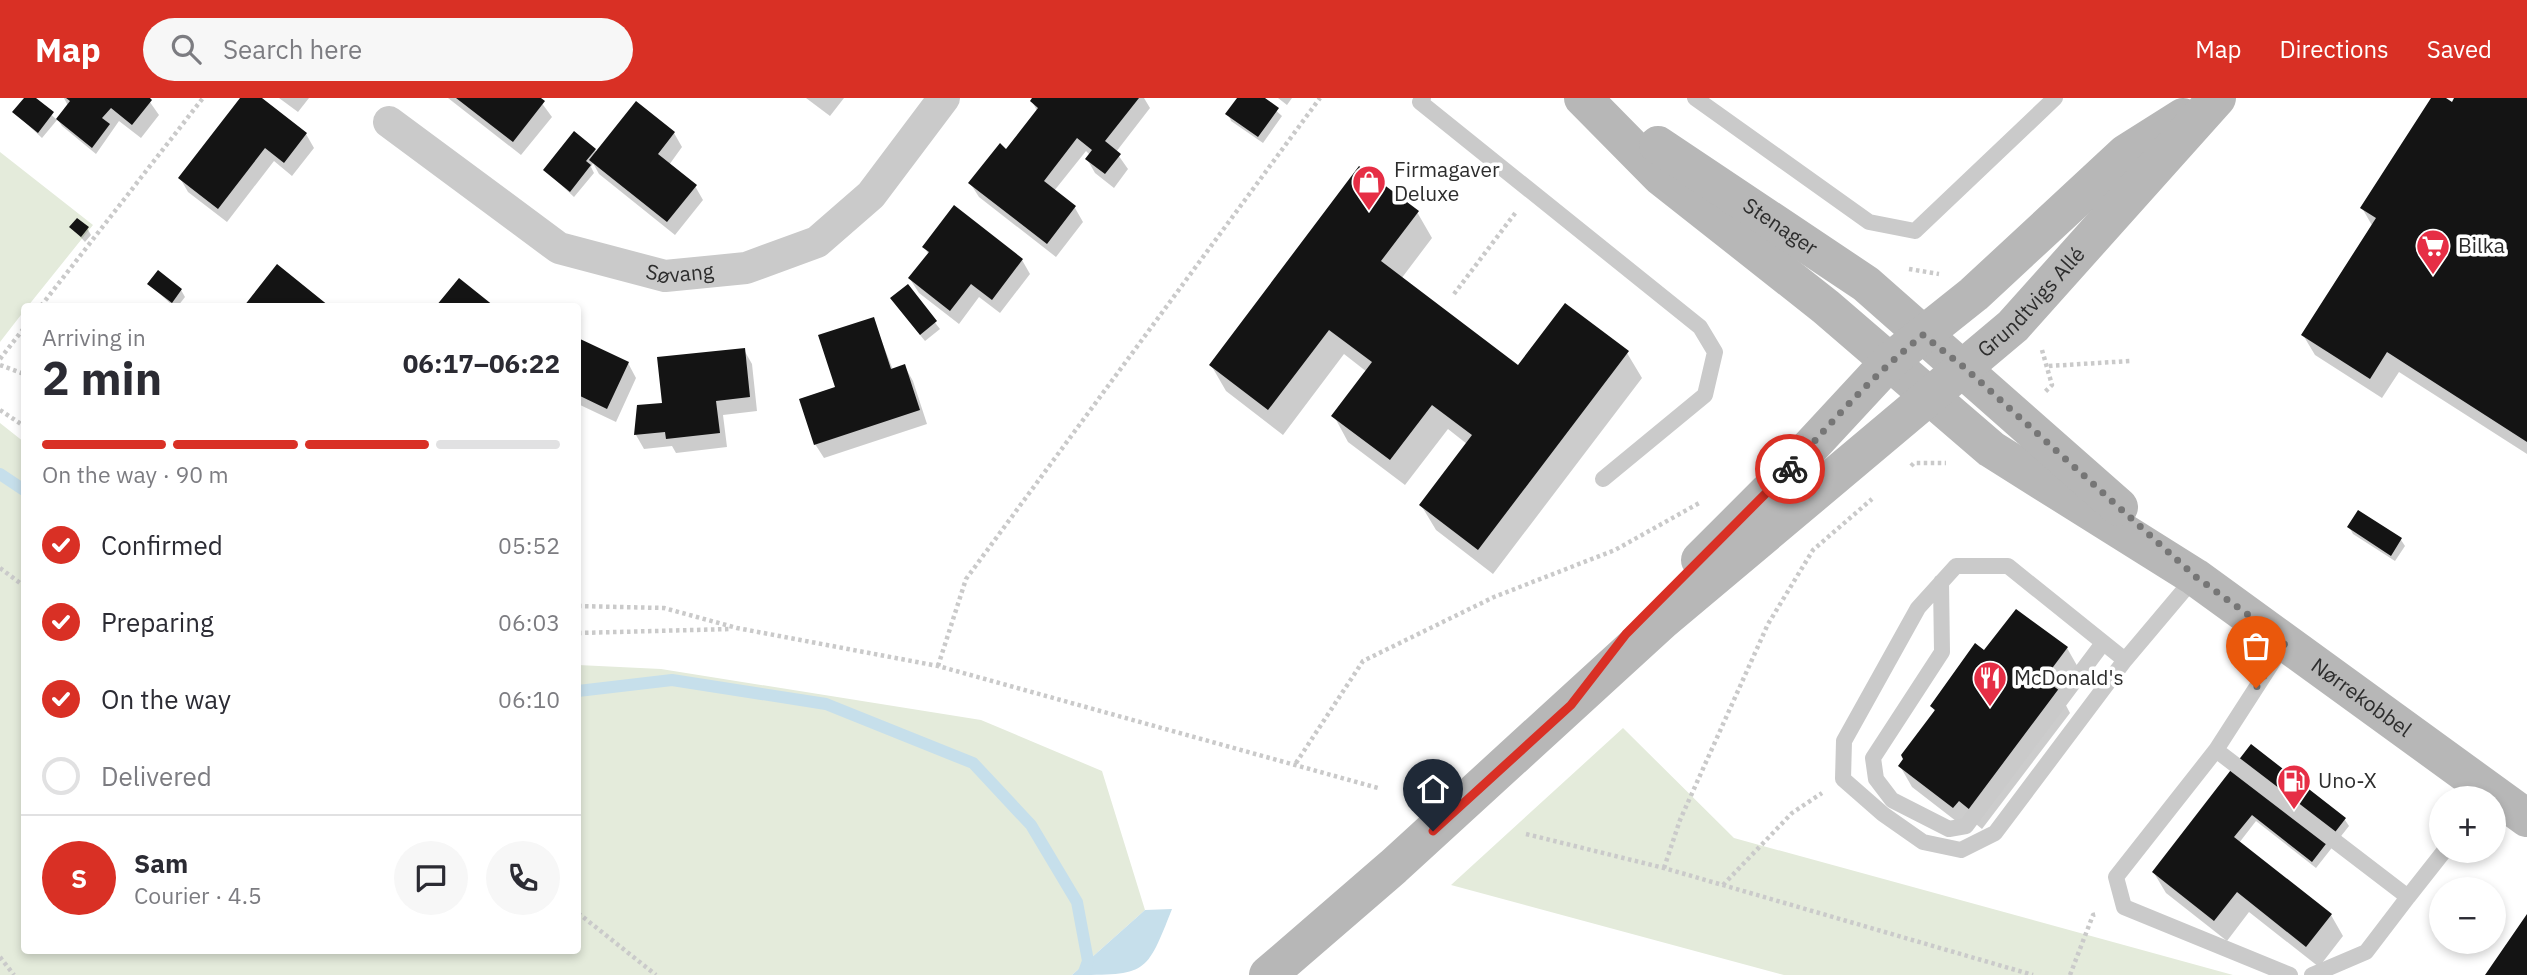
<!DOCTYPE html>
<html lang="en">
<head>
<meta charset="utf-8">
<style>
  :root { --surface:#fff; --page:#f7f7f7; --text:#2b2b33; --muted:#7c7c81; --line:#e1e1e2; --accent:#d93025 }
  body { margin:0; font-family:"IBM Plex Sans",sans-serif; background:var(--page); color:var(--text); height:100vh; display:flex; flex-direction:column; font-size:26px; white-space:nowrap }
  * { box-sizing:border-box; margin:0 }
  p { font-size:23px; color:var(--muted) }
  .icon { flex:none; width:38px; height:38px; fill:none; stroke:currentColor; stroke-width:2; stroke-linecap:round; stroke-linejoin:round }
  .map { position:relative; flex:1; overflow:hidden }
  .panel { position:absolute; left:21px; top:205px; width:560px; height:651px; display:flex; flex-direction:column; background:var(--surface); border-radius:7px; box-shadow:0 4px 10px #0003 }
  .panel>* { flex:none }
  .tools { position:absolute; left:2429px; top:688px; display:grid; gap:14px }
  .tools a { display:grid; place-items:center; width:77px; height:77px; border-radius:50%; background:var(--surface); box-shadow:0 4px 10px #0003; font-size:35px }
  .pin { position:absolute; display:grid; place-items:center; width:60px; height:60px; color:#fff; margin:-72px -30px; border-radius:50% 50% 50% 0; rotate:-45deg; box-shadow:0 0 7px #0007 }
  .pin .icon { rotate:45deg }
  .courier { position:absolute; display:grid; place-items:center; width:70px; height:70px; margin:-35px; border:5px solid #d93025; border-radius:50%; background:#fff; color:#222; box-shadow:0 2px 9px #0007 }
  .overview em { font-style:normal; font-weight:800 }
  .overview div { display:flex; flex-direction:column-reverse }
  .overview { display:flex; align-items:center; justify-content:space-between; height:119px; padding:0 21px }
  h1 { font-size:46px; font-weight:800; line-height:52px }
  .bar { display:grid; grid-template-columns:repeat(4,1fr); gap:10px 7px; align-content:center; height:84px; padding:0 21px }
  .bar i { height:9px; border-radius:5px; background:var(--line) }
  .bar .selected { background:var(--accent) }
  .bar p { grid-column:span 4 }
  .line { display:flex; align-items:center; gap:18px; padding:0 21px; border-top:2px solid var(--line) }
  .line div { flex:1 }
  .round { display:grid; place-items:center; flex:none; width:74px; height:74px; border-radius:37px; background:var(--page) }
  ol { padding:0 21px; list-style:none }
  li { display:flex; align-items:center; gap:21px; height:77px }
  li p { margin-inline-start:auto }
  li .icon { padding:7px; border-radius:50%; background:var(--accent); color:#fff; stroke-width:4 }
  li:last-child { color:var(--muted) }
  li i { width:38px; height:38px; border:4px solid var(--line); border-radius:50% }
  header { display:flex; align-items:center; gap:42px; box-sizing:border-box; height:98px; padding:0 35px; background:var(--accent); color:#fff }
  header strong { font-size:33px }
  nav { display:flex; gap:38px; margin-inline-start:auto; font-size:24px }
  .search { width:490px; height:63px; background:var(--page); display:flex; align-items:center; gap:18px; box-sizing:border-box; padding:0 24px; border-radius:38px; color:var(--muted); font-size:26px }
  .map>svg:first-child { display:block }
  .green { fill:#e4ebdb }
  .water { fill:#c6dfeb }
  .shadow { fill:#0003 }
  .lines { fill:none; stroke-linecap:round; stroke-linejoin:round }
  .stream { stroke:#c6dfeb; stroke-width:12 }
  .building { fill:#141414 }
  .path { stroke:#cacaca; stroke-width:4.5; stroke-dasharray:3.5 3.5; stroke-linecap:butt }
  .lane { stroke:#cacaca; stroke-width:16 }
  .street { stroke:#cacaca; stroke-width:32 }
  .secondary { stroke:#b7b7b7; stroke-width:38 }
  .done { stroke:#767676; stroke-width:7; stroke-dasharray:0 12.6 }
  .route { stroke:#d93025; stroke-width:9 }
  .labels { text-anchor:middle; stroke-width:7; stroke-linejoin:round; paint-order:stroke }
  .poi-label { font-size:21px; fill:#2d2d2d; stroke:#fff; text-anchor:start }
  .street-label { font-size:21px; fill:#2d2d2d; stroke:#fff }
</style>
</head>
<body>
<header>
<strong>Map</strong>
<div class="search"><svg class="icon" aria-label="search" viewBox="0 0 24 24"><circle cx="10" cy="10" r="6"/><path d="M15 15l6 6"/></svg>Search here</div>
<nav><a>Map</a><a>Directions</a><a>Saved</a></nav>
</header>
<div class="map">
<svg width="2527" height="877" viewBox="0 0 2527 877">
  <rect width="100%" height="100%" fill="#fff"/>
  <path class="green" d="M0 54 93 127 28 208H24V213L0 244Z
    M0 325 24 344V852H578V567L661 571 981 622 1102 673 1145 812 1072 877H0Z
    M1623 630 1734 740 2233 877H1784L1451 787Z"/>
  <path class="water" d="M1172 811C1146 877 1147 877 1072 877L1145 812Z"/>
  <path class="shadow" d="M26 0H33L57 22 42 40 14 14Z
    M64 0H147L159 17 141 40 119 23 96 56 62 28 58 22 68 8Z
    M242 0H259L306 36 314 50 292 78 274 63 227 124 188 94 180 80Z
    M279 0H309L298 14Z
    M448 0H538L552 19 521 57Z
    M806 0H844L830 18Z
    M1034 0H1144L1150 10 1116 54 1128 71 1114 90 1095 75 1087 61 1090 57 1086 53 1054 93 1075 110 1083 124 1056 159 979 99 970 85 1006 53 1037 13 1032 3Z
    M1239 0H1262L1282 18 1263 45 1231 23 1228 16Z
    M1278 0H1292L1287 7Z
    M2433 0H2443L2452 6 2456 0H2527V356L2399 274 2382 300 2315 257 2303 237 2373 129 2362 110Z
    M674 35 682 49 669 67 695 88 703 102 675 137 599 76 593 65 591 69 594 75 574 99 545 72 595 52 597 55Z
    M1417 114 1432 140 1401 181 1518 269 1627 255 1642 280 1493 476 1436 432 1421 407 1467 346 1448 331 1405 387 1348 344 1334 318 1367 274 1344 256 1283 337 1226 293 1211 267Z
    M72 130H87L91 137 85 144Z
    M924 149 1022 162 1030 176 1000 215 979 199 959 226 919 195 910 181 929 157Z
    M149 186 181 192 185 199 178 208H173Z
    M907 189 940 231 925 243 896 207Z
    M873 221 893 272 905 269 913 283 927 326 824 360 815 346 838 290Z
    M578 242 628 265 636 280 616 324 578 306Z
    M744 252 752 266 757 313 723 317 727 349 676 355 672 348 644 351 636 337 638 309 664 306Z
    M2349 429 2401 442 2405 448 2395 463 2353 436Z
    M2067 550 2079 571 2060 596 2070 615 1982 731 1971 722 1965 730 1912 689 1900 668 1935 614 1932 608 1984 554Z
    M2252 649 2345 722 2349 728 2316 770 2256 723 2239 745 2331 817 2343 838 2319 869 2249 814 2227 843 2166 795 2154 775Z"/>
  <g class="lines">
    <path class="stream" d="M0 376 24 392
      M578 593 672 582 826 606 973 665 1031 727 1077 804 1088 863 1083 877"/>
  </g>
  <path class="building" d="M24 0H36L54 14 38 35 12 14Z
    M66 0H150L152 2 132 27 111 10 102 20 110 26 92 50 56 21 70 3Z
    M240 0H262L307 35 284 65 265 50 218 111 178 80Z
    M456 0H541L545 3 513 44Z
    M1032 0H1139L1105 43 1121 56 1105 76 1085 61 1092 52 1077 40 1044 83 1076 108 1047 146 968 85 1000 45 1006 51 1038 10 1030 3Z
    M1237 0H1265L1279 10 1258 39 1225 16Z
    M2431 0H2446L2452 4 2454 0H2527V344L2387 254 2370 281 2301 237 2376 120 2360 110Z
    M636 3 675 34 658 56 697 87 667 124 589 62Z
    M574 33 596 51 586 63 591 67 570 94 543 72Z
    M1359 68 1419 113 1381 163 1518 267 1565 205 1629 253 1478 452 1419 407 1472 337 1432 307 1390 362 1331 318 1372 264 1329 232 1268 312 1209 267Z
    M954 107 1023 161 992 202 971 186 950 213 908 180 929 154 922 149Z
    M77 120 89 129 81 139 69 129Z
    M277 166 329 208H244Z
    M158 172 182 191 172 205 147 186Z
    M459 180 494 208H436Z
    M908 186 937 223 920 237 890 200Z
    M874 219 891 271 905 266 920 312 814 347 799 301 835 289 818 237Z
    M578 240 629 264 607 311 578 297Z
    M745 250 750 299 716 303 720 335 666 341 665 334 634 337 637 307 662 305 657 259Z
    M2358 412 2402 440 2391 458 2347 429Z
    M2016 511 2068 549 2044 581 2060 593 1970 712 1959 703 1953 710 1898 668 1903 661 1901 657 1935 612 1930 608 1975 545 1984 552Z
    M2251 646 2346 720 2312 764 2252 717 2234 739 2332 816 2306 849 2237 794 2214 823 2152 774Z
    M2527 816V877H2485Z"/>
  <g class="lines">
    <path class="path" d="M1909 171 1939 176
      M1454 196 1516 114
      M41 208 203 0
      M2042 252 2052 287 2044 295
      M0 261 24 230
      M0 267 24 276
      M2049 268 2130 263
      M0 312 24 328
      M1911 368 1914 365H1946
      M0 470 24 488
      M578 508 664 510 737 530 938 568 1378 690
      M578 535 731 531
      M938 568 966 481 1320 0
      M1296 665 1363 563 1494 499 1615 452 1701 404
      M1526 736 1664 770 2033 877
      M1664 770 1680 722 1768 526 1813 452 1872 401
      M1723 787 1792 715 1822 695
      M578 815 656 877
      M0 859 14 877
      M2070 877 2093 817 2098 816"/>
    <path class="lane" d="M1423 0 1420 4 1700 229 1715 254 1705 297 1603 381
      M1695 0 1869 124 1915 133 2055 0
      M1941 484 1942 554 1873 660 1876 681 1892 702 1949 731 1966 728 2103 545
      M2285 545 2216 652 2408 799 2445 752
      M2125 562 1995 735 1961 752 1923 744 1883 716 1843 681 1844 643 1918 510 1956 468H2008L2125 562 2195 479
      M2216 652 2116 779 2124 809 2290 877
      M2312 877 2366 854 2408 799"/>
    <path class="street" id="s1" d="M389 24 559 150 665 178 746 170 817 144 871 97 944 0"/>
    <g class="secondary">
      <path id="s2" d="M1583 0 1660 78 1826 209 1991 351 2195 479 2527 720"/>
      <path id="s3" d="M1658 47 1866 186 2119 409"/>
      <path d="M1700 462 1774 388 1890 263 1974 196 2126 55 2183 19"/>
      <path id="s4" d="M1268 877 1393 769 1662 523 2013 228 2217 0"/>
    </g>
  </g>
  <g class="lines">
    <path class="done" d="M1790 371C1832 323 1873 277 1923 237L1965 270 2196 479 2286 544 2256 590"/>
    <path class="route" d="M1433 733 1571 607 1626 536 1790 371"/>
  </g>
  <defs>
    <g id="shop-pin" transform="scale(1.75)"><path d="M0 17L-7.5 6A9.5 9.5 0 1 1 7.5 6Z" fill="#e62e45" stroke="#fff"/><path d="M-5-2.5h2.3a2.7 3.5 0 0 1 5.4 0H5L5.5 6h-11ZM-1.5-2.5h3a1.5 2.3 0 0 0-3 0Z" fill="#fff"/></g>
    <g id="supermarket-pin" transform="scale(1.75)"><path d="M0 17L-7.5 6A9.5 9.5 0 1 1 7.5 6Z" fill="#e62e45" stroke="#fff"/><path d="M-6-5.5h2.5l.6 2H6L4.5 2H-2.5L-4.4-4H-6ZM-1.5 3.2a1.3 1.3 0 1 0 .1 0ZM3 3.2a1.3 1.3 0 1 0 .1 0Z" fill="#fff"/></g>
    <g id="restaurant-pin" transform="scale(1.75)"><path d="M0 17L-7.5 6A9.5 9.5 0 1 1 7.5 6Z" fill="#e62e45" stroke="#fff"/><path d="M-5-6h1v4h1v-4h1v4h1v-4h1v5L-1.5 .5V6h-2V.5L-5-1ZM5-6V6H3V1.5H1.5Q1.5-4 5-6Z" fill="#fff"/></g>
    <g id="fuel-pin" transform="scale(1.75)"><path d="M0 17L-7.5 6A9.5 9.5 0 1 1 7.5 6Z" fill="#e62e45" stroke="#fff"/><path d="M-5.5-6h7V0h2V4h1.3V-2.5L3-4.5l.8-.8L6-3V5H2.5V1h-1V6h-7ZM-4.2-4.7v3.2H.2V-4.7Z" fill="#fff"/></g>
  </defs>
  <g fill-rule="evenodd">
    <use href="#shop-pin" x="1369" y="84"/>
    <use href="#supermarket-pin" x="2433" y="148"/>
    <use href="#restaurant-pin" x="1990" y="580"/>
    <use href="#fuel-pin" x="2294" y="683"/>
  </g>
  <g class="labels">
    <g class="poi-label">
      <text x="1394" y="79">Firmagaver<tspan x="1394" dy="24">Deluxe</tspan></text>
      <text x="2458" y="155">Bilka</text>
      <text x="2014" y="587">McDonald's</text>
      <text x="2318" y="690">Uno-X</text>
    </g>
    <g class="street-label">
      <text dy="7" stroke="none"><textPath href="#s3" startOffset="147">Stenager</textPath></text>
      <text dy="7" stroke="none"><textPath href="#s1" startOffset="336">Søvang</textPath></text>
      <text dy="7" stroke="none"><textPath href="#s4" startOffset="1018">Grundtvigs Allé</textPath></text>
      <text dy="7" stroke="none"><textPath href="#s2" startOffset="985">Nørrekobbel</textPath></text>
    </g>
  </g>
</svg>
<div class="tools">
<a>+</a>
<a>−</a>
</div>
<div class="pin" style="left:2256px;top:590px;background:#ea580c"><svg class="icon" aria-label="bag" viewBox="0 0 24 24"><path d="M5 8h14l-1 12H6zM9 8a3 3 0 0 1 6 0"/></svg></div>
<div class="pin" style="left:1433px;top:733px;background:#1f2937"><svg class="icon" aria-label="home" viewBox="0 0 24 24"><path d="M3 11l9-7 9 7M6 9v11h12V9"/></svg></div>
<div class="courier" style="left:1790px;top:371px"><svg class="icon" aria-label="bike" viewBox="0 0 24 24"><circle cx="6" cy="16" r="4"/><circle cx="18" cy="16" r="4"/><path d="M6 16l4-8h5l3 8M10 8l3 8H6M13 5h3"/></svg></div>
<section class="panel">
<div class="overview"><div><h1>2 min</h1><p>Arriving in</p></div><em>06:17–06:22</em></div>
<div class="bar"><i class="selected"></i><i class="selected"></i><i class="selected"></i><i></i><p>On the way · 90 m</p></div>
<ol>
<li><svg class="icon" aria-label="check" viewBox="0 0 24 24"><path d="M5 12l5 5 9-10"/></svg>Confirmed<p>05:52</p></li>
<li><svg class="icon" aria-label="check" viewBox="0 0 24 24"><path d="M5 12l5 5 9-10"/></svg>Preparing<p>06:03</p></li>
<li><svg class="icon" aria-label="check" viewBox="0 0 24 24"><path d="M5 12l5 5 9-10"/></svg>On the way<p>06:10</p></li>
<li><i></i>Delivered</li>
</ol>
<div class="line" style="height:126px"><b class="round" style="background:var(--accent);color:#fff">S</b><div><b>Sam</b><p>Courier · 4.5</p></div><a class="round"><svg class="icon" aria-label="chat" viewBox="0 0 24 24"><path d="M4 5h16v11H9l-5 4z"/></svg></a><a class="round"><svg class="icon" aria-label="phone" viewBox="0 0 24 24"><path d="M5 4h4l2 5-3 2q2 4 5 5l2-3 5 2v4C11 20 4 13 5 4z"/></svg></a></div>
</section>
</div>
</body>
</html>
